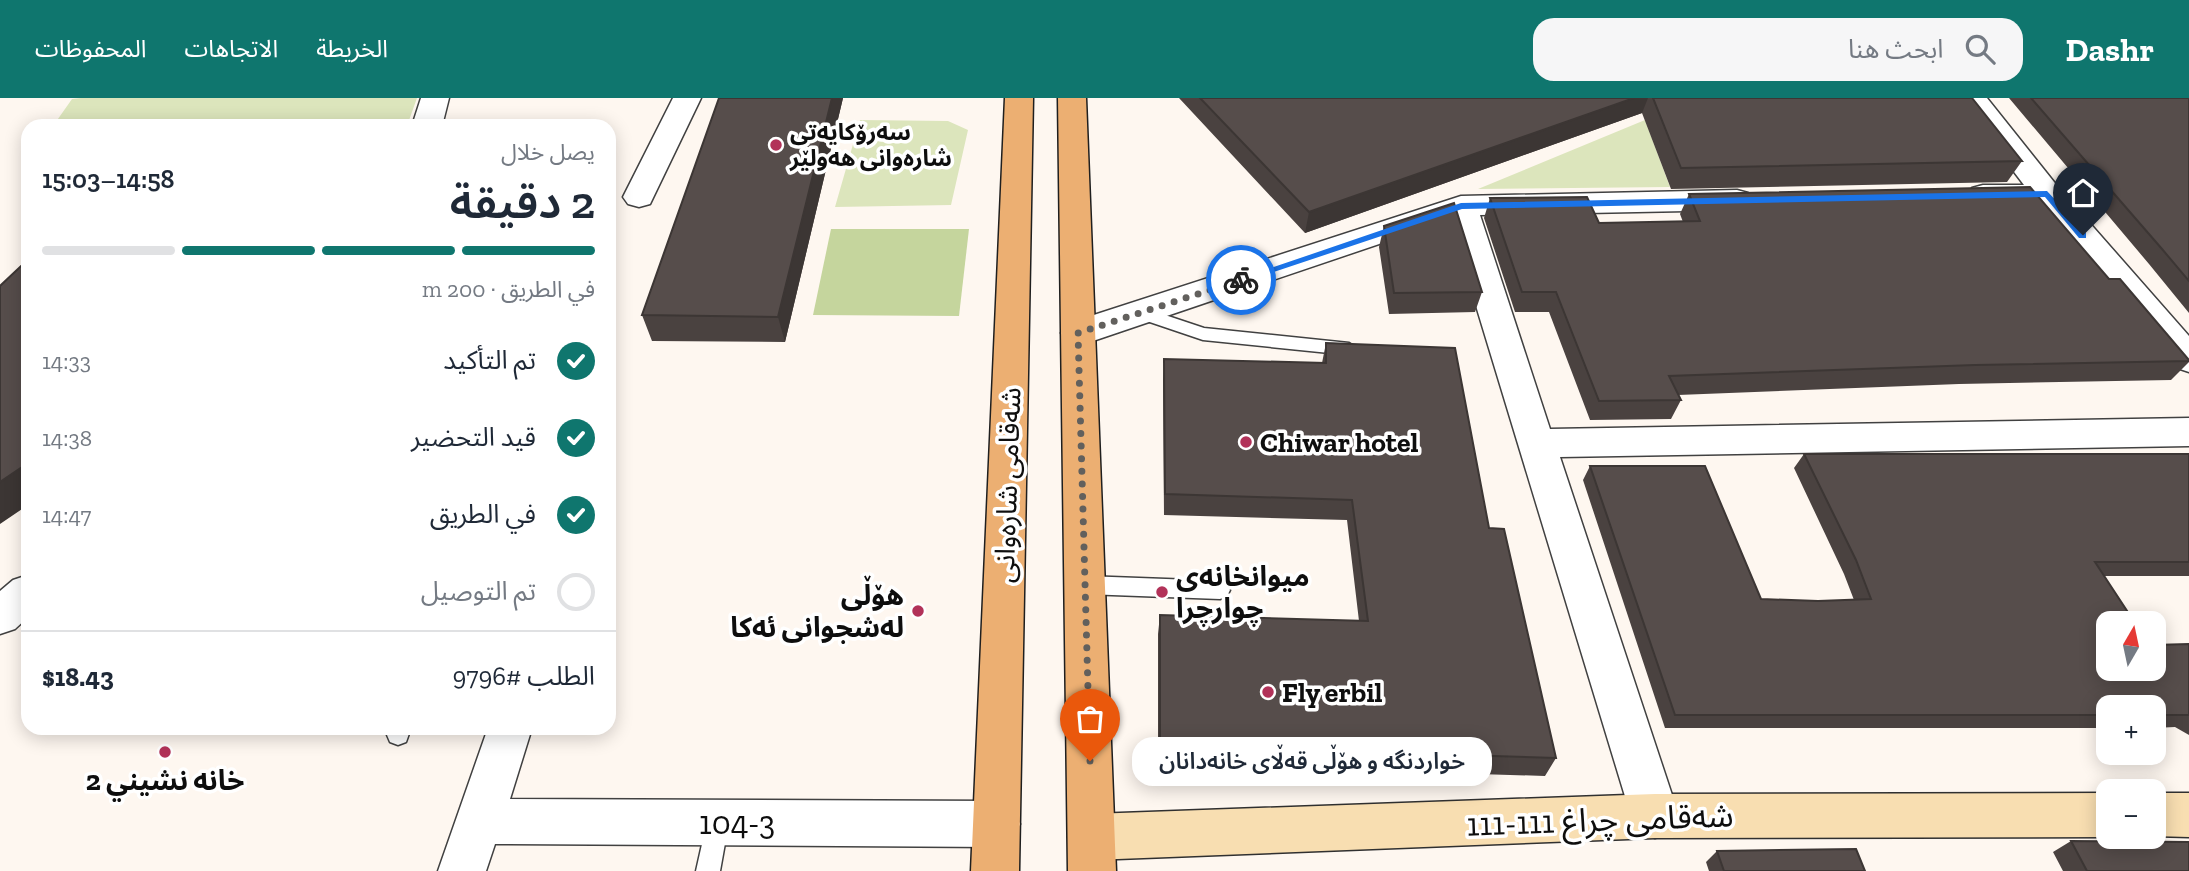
<!DOCTYPE html>
<html lang="ar">
<head>
<meta charset="utf-8">
<style>
  :root { --surface:#fff; --page:#f6f6f7; --text:#1f2937; --muted:#747a83; --line:#e0e1e3; --accent:#0f766e }
  body { margin:0; font-family:"Zilla Slab","Noto Sans Arabic",serif; background:var(--page); color:var(--text); direction:rtl; height:100vh; display:flex; flex-direction:column; font-size:26px; white-space:nowrap }
  * { box-sizing:border-box; margin:0 }
  p { font-size:23px; color:var(--muted) }
  .icon { flex:none; width:38px; height:38px; fill:none; stroke:currentColor; stroke-width:2; stroke-linecap:round; stroke-linejoin:round }
  .map { position:relative; flex:1; overflow:hidden; direction:ltr }
  .drawer { position:absolute; left:21px; top:21px; width:595px; height:616px; display:flex; flex-direction:column; background:var(--surface); border-radius:21px; box-shadow:0 4px 18px #0003; direction:rtl }
  .drawer>* { flex:none }
  .needle { width:46px; rotate:9deg }
  .buttons { position:absolute; left:2096px; top:513px; display:grid; gap:14px }
  .buttons a { display:grid; place-items:center; width:70px; height:70px; border-radius:14px; background:var(--surface); box-shadow:0 4px 18px #0003; font-size:35px }
  .pin { position:absolute; display:grid; place-items:center; width:60px; height:60px; color:#fff; margin:-72px -30px; border-radius:50% 50% 50% 0; rotate:-45deg; box-shadow:0 0 7px #0007 }
  .pin .icon { rotate:45deg }
  .courier { position:absolute; display:grid; place-items:center; width:70px; height:70px; margin:-35px; border:5px solid #1a73e8; border-radius:50%; background:#fff; color:#222; box-shadow:0 2px 9px #0007 }
  .bubble { position:absolute; height:49px; border-radius:21px; background:var(--surface); box-shadow:0 4px 18px #0003; font-size:23px; font-weight:600; line-height:49px; text-align:center; direction:rtl }
  .headline em { font-style:normal; font-weight:600 }
  .headline div { display:flex; flex-direction:column-reverse }
  .headline { display:flex; align-items:center; justify-content:space-between; height:119px; padding:0 21px }
  h1 { font-size:46px; font-weight:600; line-height:52px }
  .bar { display:grid; grid-template-columns:repeat(4,1fr); gap:10px 7px; align-content:center; height:84px; padding:0 21px }
  .bar i { height:9px; border-radius:5px; background:var(--line) }
  .bar .selected { background:var(--accent) }
  .bar p { grid-column:span 4 }
  .line { display:flex; align-items:center; gap:18px; padding:0 21px; border-top:2px solid var(--line) }
  .line div { flex:1 }
  ol { padding:0 21px; list-style:none }
  li { display:flex; align-items:center; gap:21px; height:77px }
  li p { margin-inline-start:auto }
  li .icon { padding:7px; border-radius:50%; background:var(--accent); color:#fff; stroke-width:4 }
  li:last-child { color:var(--muted) }
  li i { width:38px; height:38px; border:4px solid var(--line); border-radius:50% }
  header { display:flex; align-items:center; gap:42px; box-sizing:border-box; height:98px; padding:0 35px; background:var(--accent); color:#fff }
  header strong { font-size:33px }
  nav { display:flex; gap:38px; margin-inline-start:auto; font-size:24px }
  .search { width:490px; height:63px; background:var(--page); display:flex; align-items:center; gap:18px; box-sizing:border-box; padding:0 24px; border-radius:21px; color:var(--muted); font-size:26px }
  .map>svg:first-child { display:block }
  .green { fill:#dce5bc }
  .forest { fill:#c5d59d }
  .lines { fill:none; stroke-linecap:round; stroke-linejoin:round }
  .lane-casing { stroke:#414141; stroke-width:3 }
  .street-casing { stroke:#414141; stroke-width:3 }
  .secondary-casing { stroke:#303030; stroke-width:3 }
  .primary-casing { stroke:#1f1f1f; stroke-width:3 }
  .lane { fill:#fff; fill-rule:evenodd }
  .street { fill:#fff; fill-rule:evenodd }
  .secondary { fill:#f8deb1; fill-rule:evenodd }
  .primary { fill:#ecaf72; fill-rule:evenodd }
  .wall { fill:#4a4240 }
  .shaded-wall { fill:#3c3634 }
  .building { fill:#564d4b; stroke:#3c3634; stroke-width:2 }
  .route { fill:#1a73e8 }
  .done { stroke:#62605d; stroke-width:7; stroke-dasharray:0 12.6 }
  .poi-dot { fill:#b23259; stroke:#fff; stroke-width:2.5 }
  .labels { text-anchor:middle; stroke-width:7; stroke-linejoin:round; paint-order:stroke }
  .far-poi-label { font-size:23px; font-weight:bold; fill:#0e0e0e; stroke:#fff; text-anchor:start }
  .poi-label { font-size:28px; font-weight:bold; fill:#0e0e0e; stroke:#fff; text-anchor:start }
  .street-label { font-size:28px; fill:#0e0e0e; stroke:#fff }
  .near-street-label { font-size:33px; fill:#0e0e0e; stroke:#fff }
</style>
</head>
<body>
<header>
<strong>Dashr</strong>
<div class="search"><svg class="icon" aria-label="search" viewBox="0 0 24 24"><circle cx="10" cy="10" r="6"/><path d="M15 15l6 6"/></svg>ابحث هنا</div>
<nav><a>الخريطة</a><a>الاتجاهات</a><a>المحفوظات</a></nav>
</header>
<div class="map">
<svg width="2189" height="773" viewBox="0 0 2189 773">
  <rect width="100%" height="100%" fill="#fef7f0"/>
  <path class="green" d="M81 0H417L407 28H53L72 1Z
    M860 22 948 23 968 32 951 107 835 109Z
    M1645 22 1670 89 1478 91Z"/>
  <path class="forest" d="M831 131H969L959 218 813 217Z"/>
  <g class="lines">
    <g class="lane-casing">
      <path id="lane" d="M1141 209 1204 230 1349 245 1358 251 1349 257 1203 242 1135 219 1132 215Z
        M1085 478 1220 483 1227 486 1230 492 1227 498 1220 501 1085 496 1078 493 1075 487 1078 481Z
        M389 630H411L406 644 398 647 390 644 387 637Z
        M717 712 725 715 729 723 720 773H696L709 715Z"/>
    </g>
    <g class="street-casing">
      <path id="street" d="M421 0H449L442 28H412Z
        M673 0H701L650 106 639 109 628 106 623 99Z
        M1958 0H1987L2058 89 2189 238V274L2177 270 2039 106 1983 107 1972 104 1967 97 1972 90 1983 87H2024Z
        M1737 92 1748 95 1753 102 1748 109 1737 112 1480 117 1550 331 2189 320V348L1560 359 1679 718 1672 734 1655 740 1638 734 1631 718 1450 122 1090 244 1078 247 1066 244 1061 235 1066 226 1461 98Z
        M28 477V519L15 531 0 536V493L13 482Z
        M488 630H532L510 701 996 703 1013 710 1020 726 1013 742 996 749 495 746 486 773H438Z"/>
    </g>
    <g class="secondary-casing">
      <path id="secondary" d="M2109 695V738H2111L2109 739 1655 740 1092 762 1075 755 1068 739 1075 723 1092 716 1655 696Z
        M2154 695H2189V739L2152 738H2154Z"/>
    </g>
    <g class="primary-casing">
      <path id="primary" d="M1005 0H1033L1019 773H971Z
        M1058 0H1086L1116 773H1068Z"/>
    </g>
    <use href="#lane" class="lane"/>
    <use href="#street" class="street"/>
    <use href="#secondary" class="secondary"/>
    <use href="#primary" class="primary"/>
  </g>
  <path class="wall" d="M719 0H843L785 244 652 243 642 217Z
    M1179 0H1972L2022 63 2007 84 1671 91 1642 15 1305 135Z
    M2009 0H2189V215L2149 166Z
    M1689 96 2109 181 2189 262V264L2171 282 1959 286 1678 297 1681 302 1671 321 1590 322 1549 214H1515L1484 120 1490 100 1599 125 1683 124 1680 116Z
    M1384 128 1482 194 1475 214 1389 216 1379 149Z
    M1326 245 1489 430 1556 660 1545 678 1158 666V536L1160 517 1359 523 1347 422 1164 417 1163 282 1164 261 1322 265Z
    M1804 356H2189V478H2104L2109 570 2189 546V637L2175 629 2154 630V609H2109V630H1665L1583 382 1590 368 1761 501 1818 503 1854 502 1844 476 1794 370Z
    M2071 743 2189 773H2063L2053 754Z
    M1717 753 1865 773H1709L1706 764Z"/>
  <path class="shaded-wall" d="M832 0H843L785 244 778 219Z
    M1634 0H1648L1642 15 1305 135 1309 114Z
    M28 365V407L0 426V384Z"/>
  <path class="building" d="M719 0H832L778 219 642 217Z
    M1200 0H1634L1309 114Z
    M1653 0H1972L2022 63 1681 70Z
    M2031 0H2189V183L2162 151Z
    M2030 89 2109 181H2120L2189 262V263L1975 267 1669 278 1681 302 1599 303 1556 194H1522L1490 100 1587 99 1599 125 1700 123 1689 96Z
    M1454 105 1482 194 1394 195 1384 128Z
    M21 168 28 170V365L0 384V188Z
    M1326 245 1455 250 1489 430 1504 431 1556 660 1160 648V517L1368 523 1352 402 1165 396 1164 261 1326 265Z
    M1804 356H2189V464H2095L2135 525H2109V570H2154V547L2189 546V617H2154V609H2109V617H1675L1590 368H1705L1761 501 1818 503 1871 501 1856 462Z
    M2071 743 2189 744V773H2087Z
    M1856 751 1865 773H1724L1717 753Z"/>
  <path class="route" d="M2047 93 2086 135V140H2079L2045 99 1462 111 1244 184 1236 182 1461 105Z"/>
  <g class="lines">
    <path class="done" d="M1090 663 1078 235 1241 182"/>
  </g>
  <g class="poi-dot">
    <circle cx="776" cy="47" r="7"/>
    <circle cx="1246" cy="344" r="7"/>
    <circle cx="1162" cy="494" r="7"/>
    <circle cx="918" cy="513" r="7"/>
    <circle cx="1268" cy="594" r="7"/>
    <circle cx="165" cy="654" r="7"/>
  </g>
  <g class="labels">
    <g class="far-poi-label">
      <text x="790" y="42">سەرۆکایەتی<tspan x="790" dy="26">شارەوانی هەولێر</tspan></text>
    </g>
    <g class="poi-label">
      <text x="1260" y="354">Chiwar hotel</text>
      <text x="1176" y="488">میوانخانەی<tspan x="1176" dy="32">چوارچرا</tspan></text>
      <text x="904" y="507" text-anchor="end">هۆڵی<tspan x="904" dy="32">لەشجوانی ئەکا</tspan></text>
      <text x="1282" y="604">Fly erbil</text>
      <text x="165" y="692" text-anchor="middle">خانه نشيني 2</text>
    </g>
    <g class="street-label">
      <text transform="translate(1007 387) rotate(-88)" y="10">شەقامی شارەوانی</text>
    </g>
    <g class="near-street-label">
      <text transform="translate(1600 721) rotate(-2)" y="12">شەقامی چراغ 111-111</text>
      <text x="737" y="736">104-3</text>
    </g>
  </g>
</svg>
<div class="buttons">
<a><svg class="needle" viewBox="-14 -14 28 28"><path d="M0-13l5 13h-10z" fill="#e53935"/><path d="M0 13l5-13h-10z" fill="#747a83"/></svg></a>
<a>+</a>
<a>−</a>
</div>
<div class="pin" style="left:1090px;top:663px;background:#ea580c"><svg class="icon" aria-label="bag" viewBox="0 0 24 24"><path d="M5 8h14l-1 12H6zM9 8a3 3 0 0 1 6 0"/></svg></div>
<div class="pin" style="left:2083px;top:137px;background:#1f2937"><svg class="icon" aria-label="home" viewBox="0 0 24 24"><path d="M3 11l9-7 9 7M6 9v11h12V9"/></svg></div>
<div class="courier" style="left:1241px;top:182px"><svg class="icon" aria-label="bike" viewBox="0 0 24 24"><circle cx="6" cy="16" r="4"/><circle cx="18" cy="16" r="4"/><path d="M6 16l4-8h5l3 8M10 8l3 8H6M13 5h3"/></svg></div>
<div class="bubble" style="left:1132px;top:639px;width:360px">خواردنگە و هۆڵی قەڵای خانەدانان</div>
<section class="drawer">
<div class="headline"><div><h1>2 دقيقة</h1><p>يصل خلال</p></div><em>14:58–15:03</em></div>
<div class="bar"><i class="selected"></i><i class="selected"></i><i class="selected"></i><i></i><p>في الطريق · 200 m</p></div>
<ol>
<li><svg class="icon" aria-label="check" viewBox="0 0 24 24"><path d="M5 12l5 5 9-10"/></svg>تم التأكيد<p>14:33</p></li>
<li><svg class="icon" aria-label="check" viewBox="0 0 24 24"><path d="M5 12l5 5 9-10"/></svg>قيد التحضير<p>14:38</p></li>
<li><svg class="icon" aria-label="check" viewBox="0 0 24 24"><path d="M5 12l5 5 9-10"/></svg>في الطريق<p>14:47</p></li>
<li><i></i>تم التوصيل</li>
</ol>
<div class="line" style="height:91px"><div>الطلب #9796</div><b>$18.43</b></div>
</section>
</div>
</body>
</html>
